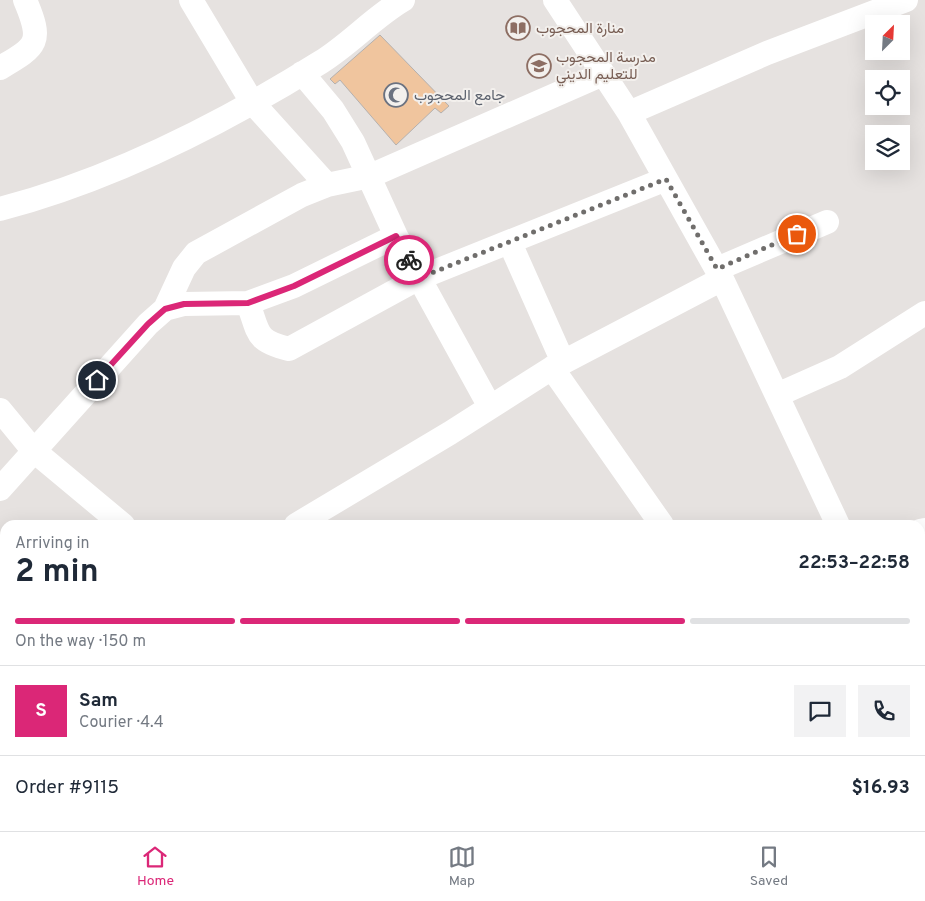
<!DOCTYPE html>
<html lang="en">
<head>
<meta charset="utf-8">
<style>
  :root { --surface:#fff; --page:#f2f2f3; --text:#1f2937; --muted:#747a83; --line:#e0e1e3; --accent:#db2777 }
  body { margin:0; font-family:Overpass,Vazirmatn,sans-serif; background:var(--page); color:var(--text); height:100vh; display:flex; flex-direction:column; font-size:19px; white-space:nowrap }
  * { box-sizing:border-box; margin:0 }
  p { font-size:16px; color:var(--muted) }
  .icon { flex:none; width:28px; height:28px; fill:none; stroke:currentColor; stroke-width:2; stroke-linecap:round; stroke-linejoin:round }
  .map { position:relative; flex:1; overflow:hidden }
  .details { position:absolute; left:0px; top:520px; width:925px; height:311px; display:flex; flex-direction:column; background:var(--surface); border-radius:15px 15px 0 0; box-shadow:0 5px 20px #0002 }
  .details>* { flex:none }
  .needle { width:32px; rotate:24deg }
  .controls { position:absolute; left:865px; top:15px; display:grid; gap:10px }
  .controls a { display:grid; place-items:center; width:45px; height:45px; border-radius:0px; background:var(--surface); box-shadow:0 5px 20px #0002; font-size:25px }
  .pin { position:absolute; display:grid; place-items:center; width:42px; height:42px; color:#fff; margin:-21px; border:2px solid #fff; border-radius:50%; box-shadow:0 1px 5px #0007 }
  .courier { position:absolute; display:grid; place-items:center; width:50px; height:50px; margin:-25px; border:4px solid #db2777; border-radius:50%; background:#fff; color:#222; box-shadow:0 1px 6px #0007 }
  .overview em { font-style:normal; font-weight:700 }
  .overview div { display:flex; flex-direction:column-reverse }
  .overview { display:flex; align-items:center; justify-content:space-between; height:85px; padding:0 15px }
  h1 { font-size:32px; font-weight:700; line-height:38px }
  .bar { display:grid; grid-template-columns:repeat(4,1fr); gap:8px 5px; align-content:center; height:60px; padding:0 15px }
  .bar i { height:6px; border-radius:4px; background:var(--line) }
  .bar .selected { background:var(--accent) }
  .bar p { grid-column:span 4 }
  .line { display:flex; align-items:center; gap:12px; padding:0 15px; border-top:1px solid var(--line) }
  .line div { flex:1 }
  .round { display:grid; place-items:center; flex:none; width:52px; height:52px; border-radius:0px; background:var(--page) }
  .tab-bar { display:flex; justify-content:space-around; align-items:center; height:70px; border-top:1px solid var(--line); background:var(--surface); font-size:14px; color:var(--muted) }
  .tab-bar a { display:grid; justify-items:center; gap:2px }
  .tab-bar .selected { color:var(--accent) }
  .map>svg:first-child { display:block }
  .green { fill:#a4ccb6 }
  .building { fill:#f0c59e; stroke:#b5b1af }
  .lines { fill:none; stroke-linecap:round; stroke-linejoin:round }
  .minor { stroke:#fff; stroke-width:24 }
  .done { stroke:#706e6c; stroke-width:5; stroke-dasharray:0 9 }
  .route { stroke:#db2777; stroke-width:6 }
  .labels { text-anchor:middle; stroke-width:4; stroke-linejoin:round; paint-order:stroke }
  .education-label { font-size:15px; fill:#785e54; stroke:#f3f0ed; text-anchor:start }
  .worship-label { font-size:15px; fill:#5b616d; stroke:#f3f0ed; text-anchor:start }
</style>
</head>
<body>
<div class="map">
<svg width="925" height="831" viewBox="0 0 925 831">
  <rect width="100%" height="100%" fill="#e6e2e0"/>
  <path class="green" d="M240 826H341L335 831H224Z"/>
  <path class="building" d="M380 35 449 106 441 113 435 108 396 145 340 80 335 84 330 79Z"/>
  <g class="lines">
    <path class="minor" d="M191 0 252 102 327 185
      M555 0 629 113 722 279 838 525
      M0 68C38 46 43 42 25 0
      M629 113 767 53 906 0
      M0 209C114 179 222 124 321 62 350 44 374 17 403 0
      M396 236 490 407
      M510 243 563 362
      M717 269 827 222
      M248 303C259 333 255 341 289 349L419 278 666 179
      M165 309 184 268 196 253 302 195 327 185 370 176 603 74
      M552 368 662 525
      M777 395 840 367 925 313
      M0 410 33 450 123 525
      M0 489 148 324 165 309 184 304 248 303 294 286 396 236 353 142 333 110 302 73
      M296 525 450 433 552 368 722 279
      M920 531 925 530
      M0 662 5 673
      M920 697 925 707
      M0 729 5 727
      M920 751 925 748
      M76 826 78 831
      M514 826 520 831
      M350 831 354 826
      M800 831 806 826"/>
  </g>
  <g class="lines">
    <path class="done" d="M409 260 419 278 666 179 717 269 797 234"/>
    <path class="route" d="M97 380 148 324 165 309 184 304 248 303 294 286 396 236 409 260"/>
  </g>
  <defs>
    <g id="library-ring" transform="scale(1.25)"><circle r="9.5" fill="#f3f0ed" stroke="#8d6e63" stroke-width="1.5"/><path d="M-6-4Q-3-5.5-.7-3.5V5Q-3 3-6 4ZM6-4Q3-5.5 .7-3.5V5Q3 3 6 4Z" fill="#8d6e63"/></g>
    <g id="school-ring" transform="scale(1.25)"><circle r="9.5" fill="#f3f0ed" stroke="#8d6e63" stroke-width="1.5"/><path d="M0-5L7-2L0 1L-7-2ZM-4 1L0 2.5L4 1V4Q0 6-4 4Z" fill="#8d6e63"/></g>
    <g id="mosque-ring" transform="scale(1.25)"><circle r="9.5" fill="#f3f0ed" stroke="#6b7280" stroke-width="1.5"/><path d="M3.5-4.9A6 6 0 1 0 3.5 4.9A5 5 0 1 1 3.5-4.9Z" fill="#6b7280"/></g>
  </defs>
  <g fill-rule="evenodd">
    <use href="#library-ring" x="518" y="28"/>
    <use href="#school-ring" x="539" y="66"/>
    <use href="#mosque-ring" x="396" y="95"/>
  </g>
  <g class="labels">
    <g class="education-label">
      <text x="536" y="33">منارة المحجوب</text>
      <text x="556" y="62">مدرسة المحجوب<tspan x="556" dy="17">للتعليم الديني</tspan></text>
    </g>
    <g class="worship-label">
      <text x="414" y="100">جامع المحجوب</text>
    </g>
  </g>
</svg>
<div class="controls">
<a><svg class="needle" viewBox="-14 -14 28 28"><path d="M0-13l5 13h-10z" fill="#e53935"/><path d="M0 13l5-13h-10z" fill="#747a83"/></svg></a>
<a><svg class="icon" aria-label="locate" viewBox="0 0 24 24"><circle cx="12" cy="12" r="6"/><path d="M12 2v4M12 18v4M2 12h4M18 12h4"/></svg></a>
<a><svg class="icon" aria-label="layers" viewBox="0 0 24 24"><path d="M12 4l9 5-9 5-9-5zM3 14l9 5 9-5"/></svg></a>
</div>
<div class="pin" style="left:797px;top:234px;background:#ea580c"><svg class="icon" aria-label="bag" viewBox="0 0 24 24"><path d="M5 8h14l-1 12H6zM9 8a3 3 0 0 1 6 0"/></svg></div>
<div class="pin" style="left:97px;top:380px;background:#1f2937"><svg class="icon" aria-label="home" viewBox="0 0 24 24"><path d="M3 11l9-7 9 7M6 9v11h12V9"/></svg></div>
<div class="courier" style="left:409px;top:260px"><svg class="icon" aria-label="bike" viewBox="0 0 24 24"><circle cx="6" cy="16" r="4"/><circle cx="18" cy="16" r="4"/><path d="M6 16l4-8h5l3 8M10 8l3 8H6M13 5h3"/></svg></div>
<section class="details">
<div class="overview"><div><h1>2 min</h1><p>Arriving in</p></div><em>22:53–22:58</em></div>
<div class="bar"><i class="selected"></i><i class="selected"></i><i class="selected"></i><i></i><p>On the way · 150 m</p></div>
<div class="line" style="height:90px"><b class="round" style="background:var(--accent);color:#fff">S</b><div><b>Sam</b><p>Courier · 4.4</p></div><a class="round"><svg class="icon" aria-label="chat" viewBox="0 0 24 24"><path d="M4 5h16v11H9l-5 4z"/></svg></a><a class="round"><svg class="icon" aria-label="phone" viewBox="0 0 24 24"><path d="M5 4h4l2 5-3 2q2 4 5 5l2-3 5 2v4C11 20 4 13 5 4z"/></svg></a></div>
<div class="line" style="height:65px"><div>Order #9115</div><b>$16.93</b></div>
</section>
</div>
<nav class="tab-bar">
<a class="selected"><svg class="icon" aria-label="home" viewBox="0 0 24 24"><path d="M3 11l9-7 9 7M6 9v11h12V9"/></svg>Home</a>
<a><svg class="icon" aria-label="map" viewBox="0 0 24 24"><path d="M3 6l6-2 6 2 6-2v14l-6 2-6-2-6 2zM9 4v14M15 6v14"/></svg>Map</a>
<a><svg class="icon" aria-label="saved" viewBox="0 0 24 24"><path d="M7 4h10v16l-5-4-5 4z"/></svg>Saved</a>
</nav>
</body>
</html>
